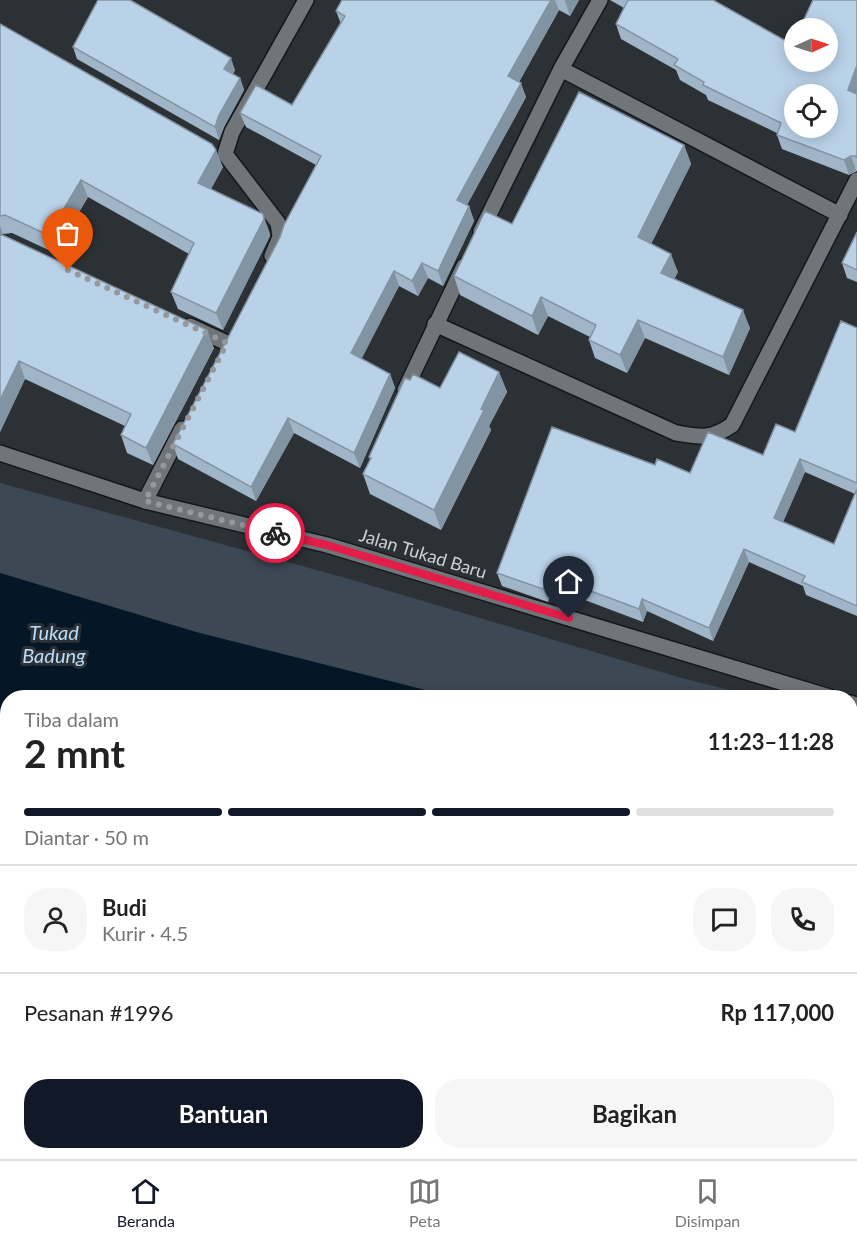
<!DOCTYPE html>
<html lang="id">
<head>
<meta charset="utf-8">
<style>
  :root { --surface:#fff; --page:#f6f6f6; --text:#222; --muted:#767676; --line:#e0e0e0; --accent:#111827 }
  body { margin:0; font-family:Lato,sans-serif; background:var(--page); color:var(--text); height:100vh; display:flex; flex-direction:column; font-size:22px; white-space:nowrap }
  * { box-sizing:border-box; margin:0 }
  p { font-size:20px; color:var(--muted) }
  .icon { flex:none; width:33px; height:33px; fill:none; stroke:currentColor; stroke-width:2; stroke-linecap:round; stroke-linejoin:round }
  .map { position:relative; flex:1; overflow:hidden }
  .panel { position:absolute; left:0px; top:690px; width:858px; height:470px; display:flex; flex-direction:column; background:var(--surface); border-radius:24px 24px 0 0; box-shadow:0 3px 15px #0003 }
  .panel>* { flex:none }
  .needle { width:39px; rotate:87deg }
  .fabs { position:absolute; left:784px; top:18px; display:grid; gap:12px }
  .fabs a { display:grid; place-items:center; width:54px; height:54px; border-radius:50%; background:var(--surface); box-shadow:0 3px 15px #0003; font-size:30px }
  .pin { position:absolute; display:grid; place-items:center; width:51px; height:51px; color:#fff; margin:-62px -26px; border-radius:50% 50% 50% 0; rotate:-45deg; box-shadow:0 0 6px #0007 }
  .pin .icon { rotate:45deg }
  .courier { position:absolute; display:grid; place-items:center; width:60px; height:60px; margin:-30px; border:4px solid #e11d48; border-radius:50%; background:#fff; color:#222; box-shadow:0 2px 8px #0007 }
  .summary em { font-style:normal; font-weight:700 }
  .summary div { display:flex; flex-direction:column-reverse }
  .summary { display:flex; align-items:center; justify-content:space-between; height:102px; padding:0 24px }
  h1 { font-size:39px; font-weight:700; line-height:45px }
  .bar { display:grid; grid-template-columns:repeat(4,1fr); gap:9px 6px; align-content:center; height:72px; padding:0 24px }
  .bar i { height:8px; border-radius:4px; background:var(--line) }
  .bar .active { background:var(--accent) }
  .bar p { grid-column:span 4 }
  .line { display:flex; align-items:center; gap:15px; padding:0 24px; border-top:2px solid var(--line) }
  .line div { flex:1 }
  .round { display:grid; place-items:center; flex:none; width:63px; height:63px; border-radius:24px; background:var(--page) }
  .cta { display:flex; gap:12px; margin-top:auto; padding:12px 24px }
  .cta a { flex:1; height:69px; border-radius:24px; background:var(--accent); color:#fff; font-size:24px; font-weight:700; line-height:69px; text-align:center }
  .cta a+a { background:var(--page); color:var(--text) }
  .tab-bar { display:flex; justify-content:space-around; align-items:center; height:84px; border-top:2px solid var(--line); background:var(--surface); font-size:16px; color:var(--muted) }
  .tab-bar a { display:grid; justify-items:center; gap:3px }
  .tab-bar .active { color:var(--accent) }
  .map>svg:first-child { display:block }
  .green { fill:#3c4954 }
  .water { fill:#051727 }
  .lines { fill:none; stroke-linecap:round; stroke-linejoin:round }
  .street-casing { stroke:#14181c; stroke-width:18 }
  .secondary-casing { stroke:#14181c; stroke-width:18 }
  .street { stroke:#70757a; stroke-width:15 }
  .secondary { stroke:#70757a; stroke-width:15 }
  .wall { fill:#a0b5c8; fill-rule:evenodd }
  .shaded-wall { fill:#8293a2 }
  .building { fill:#bad2e8; stroke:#8293a2; stroke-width:1.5; fill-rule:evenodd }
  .done { stroke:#95999c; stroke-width:6; stroke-dasharray:0 10.8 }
  .route { stroke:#e11d48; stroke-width:8 }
  .labels { text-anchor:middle; stroke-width:6; stroke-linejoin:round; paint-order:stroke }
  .street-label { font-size:18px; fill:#ced1d4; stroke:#2c3135 }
  .water-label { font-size:20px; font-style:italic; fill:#bbddfc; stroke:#2c3135 }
</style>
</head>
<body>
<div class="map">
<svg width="857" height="1159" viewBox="0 0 857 1159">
  <rect width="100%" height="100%" fill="#2c3135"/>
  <path class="green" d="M0 483 349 579 678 677 757 697H453L196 632 0 573Z
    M0 709 7 711V793L0 790Z
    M850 722 857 724V812L851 810Z"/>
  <path class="water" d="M0 573 196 632 453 697 8 698 7 711 0 709Z
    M851 810 857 812V979L850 977Z"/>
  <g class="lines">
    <g class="street-casing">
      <path id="street" d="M561 69 840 215
        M481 231 561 69 600 0
        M272 256 280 237 278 223 225 154 232 132 306 0
        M435 324 676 433C701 437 710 440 732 425L857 180
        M190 326 227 343
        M405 390 464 266
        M145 501 182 429
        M850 773 857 761
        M0 803 8 806
        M850 1068 857 1070
        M736 1152 747 1156"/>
    </g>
    <g class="secondary-casing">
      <path id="secondary" d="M0 453 145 501 327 545 833 698
        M850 703 857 705"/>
    </g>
    <use href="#street" class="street"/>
    <use href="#secondary" class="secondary"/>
  </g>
  <path class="wall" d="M342 0H579L570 16 559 10 519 82 526 97 467 205 469 206 474 221 443 286 428 278 418 296 399 286 361 358 390 374 395 388 360 468 294 433 256 501 178 459 173 444 280 237 316 165 246 127 240 113 292 105 341 24 336 11Z
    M610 0H713L793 45 857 0V171L849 175 782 149 777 135V133L708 100 706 95 680 80 676 70 621 39 616 24 624 8Z
    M0 24 223 167 211 189 269 231 270 236 223 330 178 309 171 292 189 254 88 197 55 253 12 233 3 234 2 235 214 348 153 465 127 453 121 435 125 426 25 379 0 432Z
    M73 47 235 70 233 74 240 78 244 90 224 127 219 140 77 59Z
    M684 145 691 164 651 244 678 272 674 279 750 328 729 375 645 338 627 373 595 358 589 340 590 337 548 316 538 335 460 295 454 276 512 224Z
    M857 232V282L847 278 842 263Z
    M857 328V616L806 595 803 586 749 562 713 641 647 611 643 622 553 588 548 602 502 586 497 573 655 465 690 473 763 455 795 432ZM805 472 855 494 834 544 783 522Z
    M499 372 507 392 489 426 491 430 441 530 370 494 363 474 370 460 369 457 440 388Z
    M0 809 8 811V885L0 883Z
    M0 984 8 986V1131L0 1129Z
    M23 1152H709L707 1159H21Z"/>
  <path class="shaded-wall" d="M551 0H555L559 10 514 91 508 76Z
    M565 0H579L570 16 565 1Z
    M231 58 235 70 229 82 224 69Z
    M857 65V94L848 90Z
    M240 78 244 90 224 127 219 140 215 127 219 115Z
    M521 83 526 97 462 214 457 200Z
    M684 145 691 164 645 256 638 237Z
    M216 150 223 167 204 201 198 183Z
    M851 156 856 170 849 175 844 160Z
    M81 180 88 197 55 253 48 235Z
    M469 206 474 221 443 286 438 271Z
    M263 214 269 231 270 236 223 330 216 313Z
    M0 226 3 234 0 237Z
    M671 254 678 272 668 291 661 273Z
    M422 263 428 278 418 296 412 281Z
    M394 271 399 286 357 368 351 353Z
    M541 297 548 316 538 335 532 316Z
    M743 310 750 328 729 375 723 357Z
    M638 320 645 338 627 373 620 355Z
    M207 330 214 348 153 465 146 448Z
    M19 361 25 379 0 432V400Z
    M499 372 507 392 489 426 491 430 441 530 434 510Z
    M390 374 395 388 360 468 354 453Z
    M288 418 294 433 256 501 251 487Z
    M800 459 805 472 779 531 774 518Z
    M744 549 749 562 713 641 709 628Z
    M548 575 553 588 548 602 543 589Z
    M642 599 647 611 643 622 639 609Z
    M857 1107V1137L852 1123Z
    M696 1152H709L707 1159H695Z"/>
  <path class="building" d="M98 0H130L231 58 224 69 240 78 219 115 215 127 73 47Z
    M342 0H551L508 76 521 83 457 200 469 206 438 271 422 263 412 281 394 271 351 353 390 374 354 453 288 418 251 487 173 444 280 237 284 225 321 156 240 113 256 85 292 105 345 16 336 11Z
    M628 0H713L793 45 795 41V62H828V28H800L813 0H857V65L848 90 857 94V158L856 156H851L844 160 777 135 781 123 703 85 704 82 674 65 678 59 616 24ZM795 94H828V128H795Z
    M0 24 212 144 216 150 198 183 263 214 264 219 216 313 171 292 194 243 81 180 48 235 5 215 0 216Z
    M579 92 684 145 638 237 671 254 661 273 743 310 723 357 638 320 620 355 589 340 596 325 541 297 532 316 454 276 485 211 512 224Z
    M857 232V270L842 263Z
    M0 234 207 330 146 448 121 435 131 414 19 361 0 400Z
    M841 321 857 328V483L800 459 774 518 834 544 857 489V606L802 582 805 576 744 549 709 628 642 599 639 609 548 575 543 589 497 573 552 427 655 465 657 459 690 473 708 432 763 455 776 424 795 432Z
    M459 352 499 372 481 409 484 410 434 510 363 474 371 458 369 457 405 378 410 380 413 374 440 388Z
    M0 809 8 811V867L0 865Z
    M0 984 8 986V1113L0 1111Z
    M850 1092 857 1094V1107L852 1123 857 1125V1159H778L781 1152H850Z
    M23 1152H696L694 1159H696H92L74 1153 72 1159H21Z"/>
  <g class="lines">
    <path class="done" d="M68 270 227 343 145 501 275 533"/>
    <path class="route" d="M275 533 327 545 569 618"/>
  </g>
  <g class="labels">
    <g class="street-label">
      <text transform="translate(423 554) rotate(17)" y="6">Jalan Tukad Baru</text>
    </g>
    <g class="water-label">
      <text x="54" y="640">Tukad<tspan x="54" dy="23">Badung</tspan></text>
    </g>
  </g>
</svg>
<div class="fabs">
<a><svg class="needle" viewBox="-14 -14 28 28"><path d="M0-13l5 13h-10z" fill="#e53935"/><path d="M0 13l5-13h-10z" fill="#767676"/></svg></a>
<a><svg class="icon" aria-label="locate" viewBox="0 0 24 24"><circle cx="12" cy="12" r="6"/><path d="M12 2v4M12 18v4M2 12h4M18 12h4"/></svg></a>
</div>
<div class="pin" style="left:68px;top:270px;background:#ea580c"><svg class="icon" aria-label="bag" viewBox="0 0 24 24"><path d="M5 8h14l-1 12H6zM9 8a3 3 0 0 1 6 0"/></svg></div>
<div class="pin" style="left:569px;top:618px;background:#1f2937"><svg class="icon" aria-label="home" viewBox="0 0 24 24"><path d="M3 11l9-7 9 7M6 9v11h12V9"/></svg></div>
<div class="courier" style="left:275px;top:533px"><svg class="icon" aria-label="bike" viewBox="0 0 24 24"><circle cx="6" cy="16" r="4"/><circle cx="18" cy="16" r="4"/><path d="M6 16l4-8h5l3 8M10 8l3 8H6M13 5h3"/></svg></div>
<section class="panel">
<div class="summary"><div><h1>2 mnt</h1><p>Tiba dalam</p></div><em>11:23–11:28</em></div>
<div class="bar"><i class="active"></i><i class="active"></i><i class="active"></i><i></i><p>Diantar · 50 m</p></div>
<div class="line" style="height:108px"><a class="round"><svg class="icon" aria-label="person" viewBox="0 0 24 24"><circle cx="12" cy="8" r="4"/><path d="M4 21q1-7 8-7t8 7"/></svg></a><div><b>Budi</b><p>Kurir · 4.5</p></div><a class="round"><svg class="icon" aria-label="chat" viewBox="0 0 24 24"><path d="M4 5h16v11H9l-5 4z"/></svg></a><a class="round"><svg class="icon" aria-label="phone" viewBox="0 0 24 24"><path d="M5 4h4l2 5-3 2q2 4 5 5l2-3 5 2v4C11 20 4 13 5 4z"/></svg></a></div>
<div class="line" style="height:78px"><div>Pesanan #1996</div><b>Rp 117,000</b></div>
<div class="cta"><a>Bantuan</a><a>Bagikan</a></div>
</section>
</div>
<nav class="tab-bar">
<a class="active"><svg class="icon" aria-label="home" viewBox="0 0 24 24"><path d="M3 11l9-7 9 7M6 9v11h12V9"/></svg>Beranda</a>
<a><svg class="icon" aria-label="map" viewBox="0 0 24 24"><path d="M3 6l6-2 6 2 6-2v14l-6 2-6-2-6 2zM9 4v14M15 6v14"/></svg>Peta</a>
<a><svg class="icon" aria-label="saved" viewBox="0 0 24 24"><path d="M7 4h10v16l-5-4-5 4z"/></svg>Disimpan</a>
</nav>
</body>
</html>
